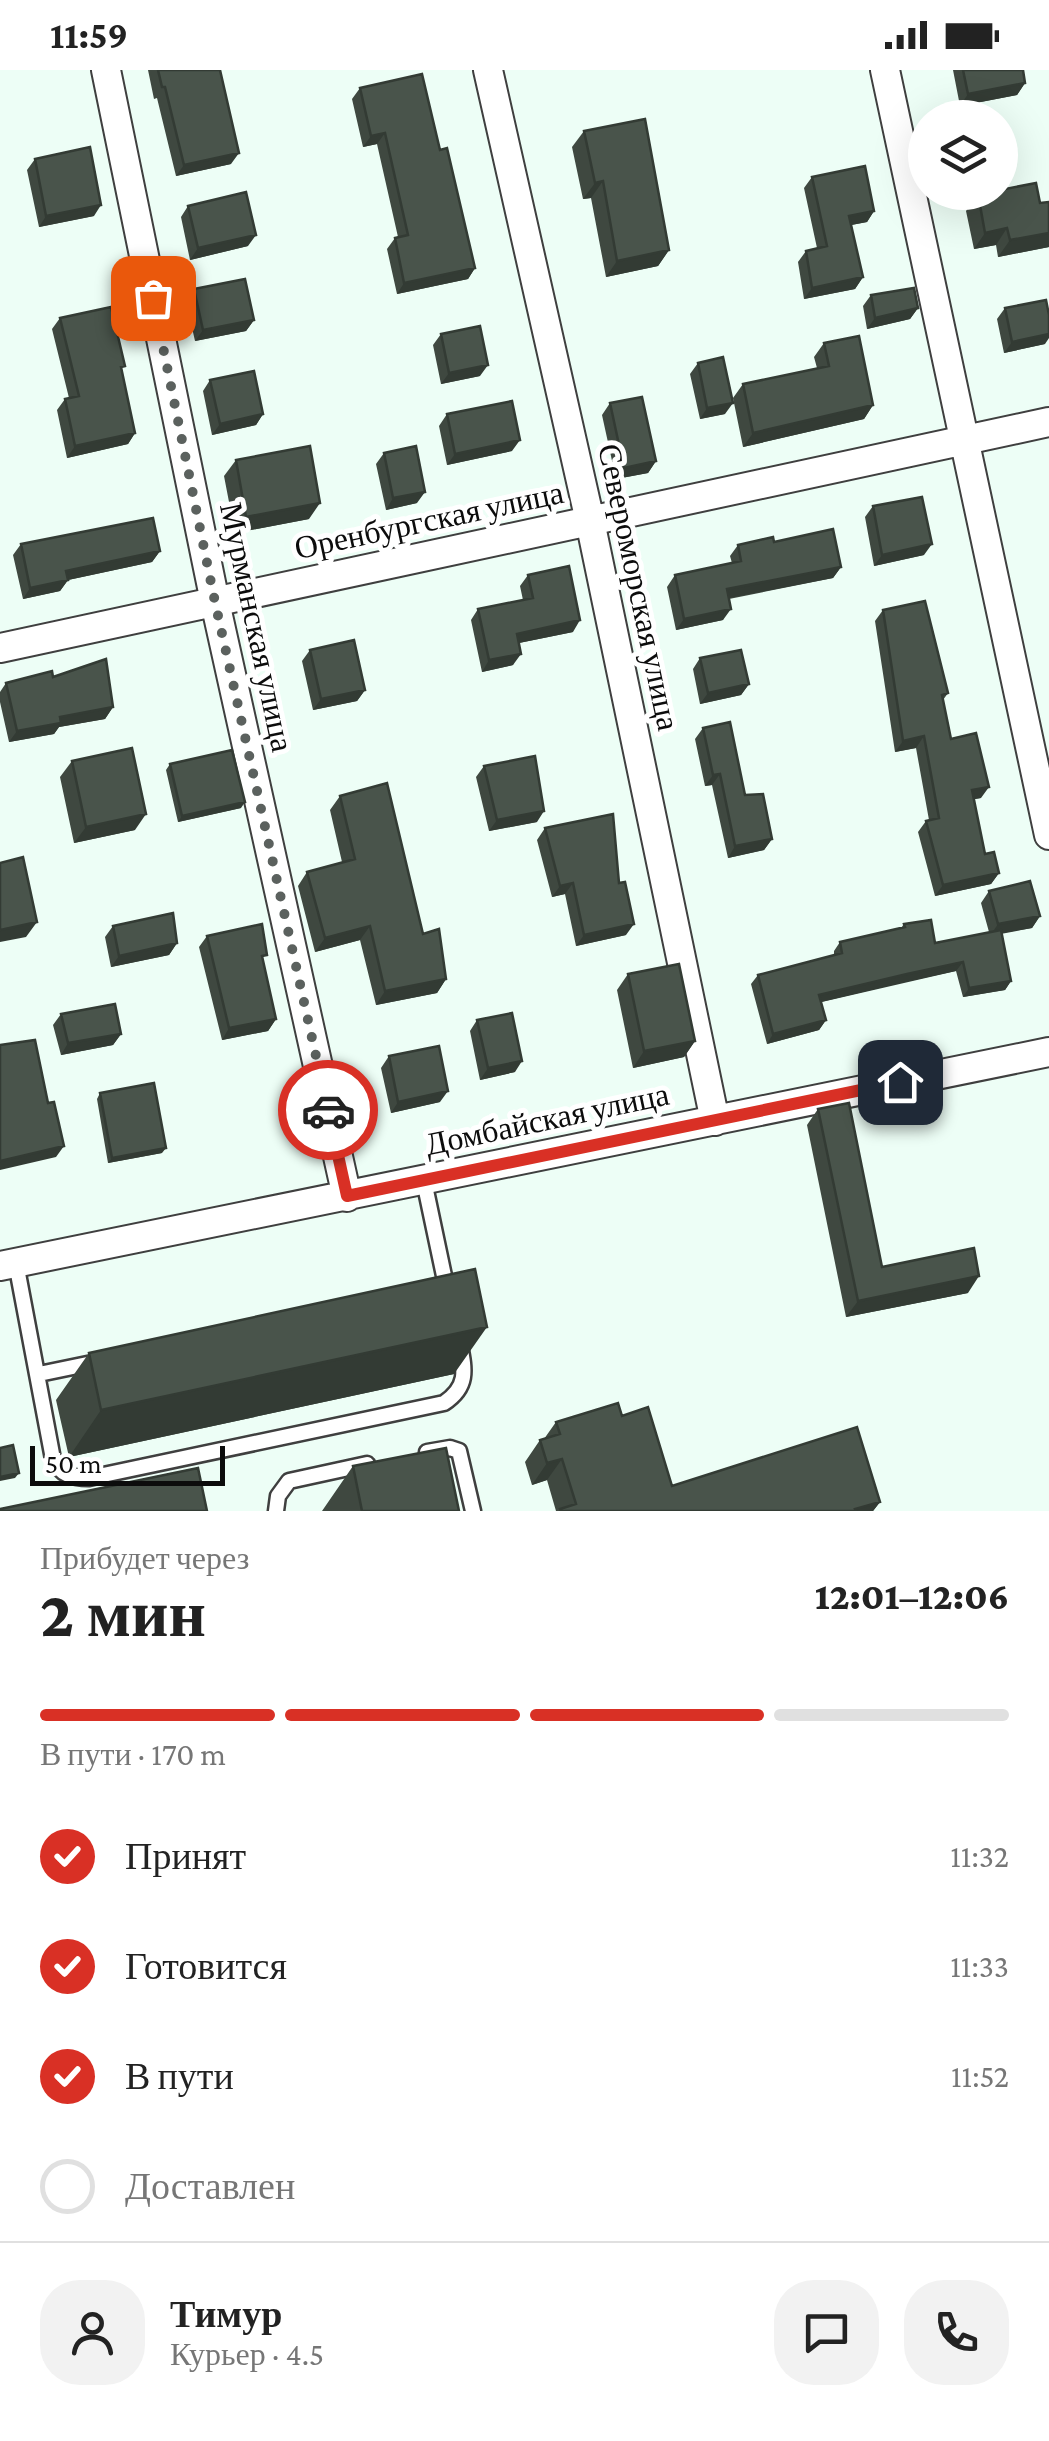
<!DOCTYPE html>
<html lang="ru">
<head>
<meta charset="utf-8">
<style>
  :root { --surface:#fff; --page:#f2f2f2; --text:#222; --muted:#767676; --line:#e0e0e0; --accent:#d93025 }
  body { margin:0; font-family:"Crimson Pro",serif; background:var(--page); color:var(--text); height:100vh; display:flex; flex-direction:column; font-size:38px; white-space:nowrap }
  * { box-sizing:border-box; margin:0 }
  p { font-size:32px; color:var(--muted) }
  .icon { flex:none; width:55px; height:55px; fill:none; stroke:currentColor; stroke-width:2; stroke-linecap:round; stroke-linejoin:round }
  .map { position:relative; height:1441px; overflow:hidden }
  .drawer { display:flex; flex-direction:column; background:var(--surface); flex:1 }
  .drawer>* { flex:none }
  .fabs { position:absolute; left:908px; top:30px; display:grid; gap:20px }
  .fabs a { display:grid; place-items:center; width:110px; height:110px; border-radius:50%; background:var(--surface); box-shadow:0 10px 40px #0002; font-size:50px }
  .scale { position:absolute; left:30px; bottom:25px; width:195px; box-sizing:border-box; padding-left:10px; border:5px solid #0c0c0c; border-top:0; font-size:28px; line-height:35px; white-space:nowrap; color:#0c0c0c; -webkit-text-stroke:8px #fff; paint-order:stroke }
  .pin { position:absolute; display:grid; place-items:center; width:85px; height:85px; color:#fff; margin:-42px; border-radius:20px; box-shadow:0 5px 15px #0006 }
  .courier { position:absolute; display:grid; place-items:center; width:100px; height:100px; margin:-50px; border:8px solid #d93025; border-radius:50%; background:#fff; color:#222; box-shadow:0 2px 12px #0007 }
  .overview em { font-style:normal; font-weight:800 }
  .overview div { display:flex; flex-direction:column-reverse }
  .overview { display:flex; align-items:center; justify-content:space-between; height:170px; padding:0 40px }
  h1 { font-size:65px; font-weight:800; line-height:75px }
  .bar { display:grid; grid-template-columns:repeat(4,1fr); gap:15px 10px; align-content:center; height:120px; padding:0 40px }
  .bar i { height:12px; border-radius:8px; background:var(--line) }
  .bar .on { background:var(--accent) }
  .bar p { grid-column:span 4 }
  .line { display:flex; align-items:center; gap:25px; padding:0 40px; border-top:2px solid var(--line) }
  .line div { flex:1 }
  .round { display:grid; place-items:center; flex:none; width:105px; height:105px; border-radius:40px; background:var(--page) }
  ol { padding:0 40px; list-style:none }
  li { display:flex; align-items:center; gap:30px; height:110px }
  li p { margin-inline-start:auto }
  li .icon { padding:10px; border-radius:50%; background:var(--accent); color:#fff; stroke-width:4 }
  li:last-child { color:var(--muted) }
  li i { width:55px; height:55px; border:5px solid var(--line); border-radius:50% }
  .status { display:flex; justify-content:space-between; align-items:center; height:70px; padding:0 50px; background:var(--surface); direction:ltr }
  .status svg { height:28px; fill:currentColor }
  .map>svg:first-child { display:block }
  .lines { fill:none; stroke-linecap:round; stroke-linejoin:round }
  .service-casing { stroke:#3f3f3f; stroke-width:19 }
  .minor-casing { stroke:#3f3f3f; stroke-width:32 }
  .service { stroke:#fff; stroke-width:14 }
  .minor { stroke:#fff; stroke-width:28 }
  .wall { fill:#3f4840 }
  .shaded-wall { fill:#333b34 }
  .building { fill:#49544b; stroke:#333b34; stroke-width:2.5 }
  .done { stroke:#5b615e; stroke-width:10; stroke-dasharray:0 18 }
  .route { stroke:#d93025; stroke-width:12 }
  .labels { text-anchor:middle; stroke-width:10; stroke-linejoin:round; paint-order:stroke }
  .street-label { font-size:32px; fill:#0c0c0c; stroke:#fff }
</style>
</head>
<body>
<div class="status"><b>11:59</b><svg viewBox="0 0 49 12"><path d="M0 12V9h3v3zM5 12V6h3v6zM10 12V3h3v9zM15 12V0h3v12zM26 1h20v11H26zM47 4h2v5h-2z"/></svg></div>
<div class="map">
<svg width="1049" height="1441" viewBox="0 0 1049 1441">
  <rect width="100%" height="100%" fill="#edfef6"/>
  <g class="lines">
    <g class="service-casing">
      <path id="service" d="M424 1111 447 1220
        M16 1193 53 1389C61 1405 71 1408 89 1408L444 1333C468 1317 465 1301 460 1275
        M39 1304 97 1292
        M427 1382 450 1378 459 1381 473 1441
        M276 1441 278 1426 289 1411 367 1394"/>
    </g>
    <g class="minor-casing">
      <path id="minor" d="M106 0 215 532 347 1127
        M488 0 590 451 715 1051
        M885 0 1049 765
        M0 578 1049 352
        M0 1196 1049 982"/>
    </g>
    <use href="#service" class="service"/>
    <use href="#minor" class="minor"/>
  </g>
  <path class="wall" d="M148 0H220L231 94 176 106 157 28 154 29Z
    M953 0H1023L1025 13 1017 25 960 36Z
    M360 18 440 80 475 198 468 209 397 224 387 179 395 168 398 167 377 74 363 77 352 29Z
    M584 61 669 180 658 196 606 207 591 128 583 129 572 77Z
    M35 89 94 146 39 157 27 100Z
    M812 107 874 141 867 152 851 155 863 207 855 219 804 229 798 192 806 181 817 178 804 118Z
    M978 124 1040 133 1049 132V177L998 187 996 175 974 179 966 141Z
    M188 136 248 176 190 190 181 147Z
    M194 219 254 250 246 261 195 271 186 231Z
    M871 225 918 238 910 249 867 259 863 236Z
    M1005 238 1045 274 1004 283 997 249Z
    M60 248 122 300 135 363 128 374 67 388 57 340 65 329 69 328 52 259Z
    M441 264 480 306 441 314 433 275Z
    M824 273 873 335 864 349 743 377 733 328 743 314 817 298 814 287Z
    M698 293 725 344 700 349 690 304Z
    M210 310 263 344 256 355 212 365 203 321Z
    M610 333 656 391 648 403 616 409 602 345Z
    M447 344 512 381 447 395 439 356Z
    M384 383 417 433 386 440 376 394Z
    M236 390 309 449 235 463 224 406Z
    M873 436 924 485 874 496 865 447Z
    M774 472 841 497 833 508 729 529 723 550 676 560 667 517 675 505 732 493 730 486 738 475Z
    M21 474 160 481 152 492 68 510 60 521 23 529 13 485Z
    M528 505 573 562 519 573 513 595 482 602 471 550 478 539 523 530 520 516Z
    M883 540 948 623 943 630 951 669 981 728 974 729 985 784 999 803 991 814 935 826 918 762 926 751 929 750 916 678 895 682 875 551Z
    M310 580 365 620 357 631 313 640 302 591Z
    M700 588 749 614 741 625 700 634 693 599Z
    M53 607 113 637 105 649 59 657 54 664 9 672 0 632V622L6 613Z
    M703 658 772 769 764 780 728 788 712 715 705 716 695 669Z
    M72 691 135 760 74 773 60 707Z
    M170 694 241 738 178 752 166 700Z
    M484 696 537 752 489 761 476 707Z
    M340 726 423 864 446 909 437 923 376 935 360 870 315 882 298 816 307 802 342 792 330 740Z
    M545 758 619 813 626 865 576 876 565 824 552 827 537 770Z
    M989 821 1040 846 1032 858 1002 863 1011 911 1005 920 963 927 956 901 900 913 821 932 826 950 819 960 767 974 751 914 758 905 834 885V881L840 872 901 858 904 854 935 873 989 862 981 833Z
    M113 856 177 873 169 885 111 897 105 867Z
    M207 866 263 891 276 949 268 961 222 970 199 877Z
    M628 904 695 971 684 987 633 998 617 920Z
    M61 944 121 964 113 975 61 985 53 955Z
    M477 950 515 1002 480 1010 470 961Z
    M389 986 440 1032 391 1043 381 998Z
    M100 1023 162 1083 108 1093 97 1029Z
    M818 1039 882 1197 968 1223 846 1247 807 1055Z
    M89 1283 454 1304 69 1387 56 1330Z
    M622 1346 672 1416 880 1432 873 1441H556L547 1410 532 1415 525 1392 540 1370 544 1369 556 1352Z
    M353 1396 459 1441H322Z"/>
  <path class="shaded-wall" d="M1025 13 1017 25 960 36 968 24Z
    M385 63 377 74 363 77 371 66Z
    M239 83 231 94 176 106 184 95Z
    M603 111 591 128 583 129 595 113Z
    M101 135 94 146 39 157 46 146Z
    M874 141 867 152 841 157 849 146Z
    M1007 158 996 175 974 179 985 163Z
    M1049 163V177L998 187 1010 170Z
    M256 165 248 176 190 190 198 178Z
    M669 180 658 196 606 207 617 191Z
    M475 198 468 209 397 224 404 213Z
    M863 207 855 219 804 229 812 218Z
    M918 238 910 249 867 259 875 248Z
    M254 250 246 261 195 271 203 260Z
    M1049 264V268L1045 274 1004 283 1012 272Z
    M488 295 480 306 441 314 449 303Z
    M733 333 725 344 700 349 707 338Z
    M873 335 864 349 743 377 753 363Z
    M263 344 256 355 212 365 220 354Z
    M135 363 128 374 67 388 75 376Z
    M520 370 512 381 447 395 455 384Z
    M656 391 648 403 616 409 624 398Z
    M425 422 417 433 386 440 393 428Z
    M320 433 309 449 235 463 246 447Z
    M932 474 924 485 874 496 882 485Z
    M160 481 152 492 68 510 60 521 23 529 30 518 66 501Z
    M841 497 833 508 719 530 727 519Z
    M731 539 723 550 676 560 684 549Z
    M580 550 573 562 509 575 517 564Z
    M521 584 513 595 482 602 489 590Z
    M749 614 741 625 700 634 708 623Z
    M365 620 357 631 313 640 321 629Z
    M113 637 105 649 59 657 54 664 9 672 17 661 60 647Z
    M924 666 916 678 895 682 903 671Z
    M720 704 712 715 705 716 713 705Z
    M989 717 981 728 964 731 972 720Z
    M245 732 241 738 178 752 182 746Z
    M544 741 537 752 489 761 497 750Z
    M146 744 135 760 74 773 86 757Z
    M772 769 764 780 728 788 735 776Z
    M999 803 991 814 935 826 943 815Z
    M573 813 565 824 552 827 560 816Z
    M1040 846 1032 858 990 866 998 854Z
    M37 852 26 867 0 872V860Z
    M634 854 626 865 576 876 584 865Z
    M370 856 360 870 315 882 325 868Z
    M177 873 169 885 111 897 119 886Z
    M963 892 956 901 813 934 819 925Z
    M446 909 437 923 376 935 385 921Z
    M1011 911 1005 920 963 927 969 918Z
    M276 949 268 961 222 970 229 958Z
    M826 950 819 960 767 974 773 964Z
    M121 964 113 975 61 985 68 973Z
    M695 971 684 987 633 998 644 981Z
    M522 991 515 1002 480 1010 488 998Z
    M448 1021 440 1032 391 1043 398 1032Z
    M64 1076 56 1087 0 1100V1091Z
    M166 1078 162 1083 108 1093 112 1088Z
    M979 1206 968 1223 846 1247 858 1231Z
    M487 1257 454 1304 69 1387 101 1340Z
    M562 1389 547 1410 532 1415 547 1393Z
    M19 1403 15 1408 0 1411V1407Z
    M880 1432 873 1441H854L855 1439Z"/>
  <path class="building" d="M158 0H220L239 83 184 95 165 17H162Z
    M963 0H1023L1025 13 968 24Z
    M422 4 440 80 447 78 475 198 404 213 395 168 408 165 385 63 371 66 360 18Z
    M645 49 669 180 617 191 603 111 595 113 584 61Z
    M90 77 101 135 46 146 35 89Z
    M865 96 874 141 849 146 863 207 812 218 806 181 827 176 812 107Z
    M1036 113 1040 133 1049 132V163L1010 170 1007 158 985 163 978 124 1000 122V120Z
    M246 122 256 165 198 178 188 136Z
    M245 209 254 250 203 260 194 219Z
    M914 218 918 238 875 248 871 225Z
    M1046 230 1049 245V264L1012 272 1005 238Z
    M111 237 125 296 121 297 135 363 75 376 65 329 79 326 60 248Z
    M480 256 488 295 449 303 441 264Z
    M859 266 873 335 753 363 743 314 829 296 824 273Z
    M723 287 733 333 707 338 698 293Z
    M254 301 263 344 220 354 210 310Z
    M642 327 656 391 624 398 610 333Z
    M512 331 520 370 455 384 447 344Z
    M310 376 320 433 246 447 236 390Z
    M416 376 425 422 393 428 384 383Z
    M922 427 932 474 882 485 873 436Z
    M153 448 160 481 66 501 68 510 30 518 21 474Z
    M833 459 841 497 727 519 731 539 684 549 675 505 741 491 738 475 773 467 774 472Z
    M569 496 580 550 517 564 521 584 489 590 478 539 533 528 528 505Z
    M925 531 948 623 942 625 951 669 976 663 989 717 972 720 985 784 994 782 999 803 943 815 926 751 939 748 924 666 903 671 883 540Z
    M354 570 365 620 321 629 310 580Z
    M741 580 749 614 708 623 700 588Z
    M106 589 113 637 60 647 61 653 17 661 6 613 52 601 53 607Z
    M730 652 745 725 763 724 772 769 735 776 720 704 713 705 703 658Z
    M132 678 146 744 86 757 72 691Z
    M232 680 245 732 182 746 170 694Z
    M535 686 544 741 497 750 484 696Z
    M387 713 423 864 439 859 446 909 385 921 370 856 325 868 307 802 355 789 340 726Z
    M613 744 619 813 625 812 634 854 584 865 573 813 560 816 545 758Z
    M23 787 37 852 0 860V792V793Z
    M1030 811 1040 846 998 854 989 821Z
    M173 843 177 873 119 886 113 856Z
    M931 850 935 873 1001 860 1011 911 969 918 963 892 907 904 819 925 826 950 773 964 758 905 842 883 840 872 905 857 904 854Z
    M262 854 267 885 262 886 276 949 229 958 207 866Z
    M679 894 695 971 644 981 628 904Z
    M115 934 121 964 68 973 61 944Z
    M512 943 522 991 488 998 477 950Z
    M35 970 48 1033 54 1032 64 1076 0 1091V975Z
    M439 976 448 1021 398 1032 389 986Z
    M154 1013 166 1078 112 1088 100 1023Z
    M849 1033 882 1197 974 1178 979 1206 858 1231 818 1039Z
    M475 1199 487 1257 101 1340 89 1283Z
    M618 1333 622 1346 648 1337 672 1416 857 1357 880 1432 855 1439 856 1441H561L560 1439 576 1434 562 1389 547 1393 540 1370 560 1364 556 1352Z
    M13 1375 19 1403 0 1407V1378Z
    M446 1378 459 1441H362L353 1396Z
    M198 1398 207 1441H0V1439Z"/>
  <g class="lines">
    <path class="done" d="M153 228 215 532 328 1040"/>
    <path class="route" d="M328 1040 347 1126 900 1012"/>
  </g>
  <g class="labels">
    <g class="street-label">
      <text transform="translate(429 450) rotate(-12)" y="11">Оренбургская улица</text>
      <text transform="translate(639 517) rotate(78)" y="11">Североморская улица</text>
      <text transform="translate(257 557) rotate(78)" y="11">Мурманская улица</text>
      <text transform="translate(547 1049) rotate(-12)" y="11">Домбайская улица</text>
    </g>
  </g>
</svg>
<div class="fabs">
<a><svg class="icon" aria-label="layers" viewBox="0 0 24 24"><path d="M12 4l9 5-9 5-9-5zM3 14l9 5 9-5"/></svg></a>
</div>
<div class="scale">50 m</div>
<div class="pin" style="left:153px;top:228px;background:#ea580c"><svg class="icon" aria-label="bag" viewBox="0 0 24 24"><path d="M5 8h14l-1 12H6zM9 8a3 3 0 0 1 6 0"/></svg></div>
<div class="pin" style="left:900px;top:1012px;background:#1f2937"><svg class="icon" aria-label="home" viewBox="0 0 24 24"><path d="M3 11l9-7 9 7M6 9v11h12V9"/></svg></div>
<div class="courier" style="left:328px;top:1040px"><svg class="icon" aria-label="car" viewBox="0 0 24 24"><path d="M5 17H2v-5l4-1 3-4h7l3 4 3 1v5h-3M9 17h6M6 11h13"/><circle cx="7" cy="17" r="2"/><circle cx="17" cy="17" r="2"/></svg></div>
</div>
<section class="drawer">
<div class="overview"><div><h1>2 мин</h1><p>Прибудет через</p></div><em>12:01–12:06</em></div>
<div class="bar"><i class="on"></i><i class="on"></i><i class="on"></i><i></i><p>В пути · 170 m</p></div>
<ol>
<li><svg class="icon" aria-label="check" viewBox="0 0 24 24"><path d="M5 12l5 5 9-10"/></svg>Принят<p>11:32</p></li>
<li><svg class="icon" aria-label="check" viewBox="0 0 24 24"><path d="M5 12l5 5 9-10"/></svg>Готовится<p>11:33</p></li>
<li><svg class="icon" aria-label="check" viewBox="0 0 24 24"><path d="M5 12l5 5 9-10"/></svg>В пути<p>11:52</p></li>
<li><i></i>Доставлен</li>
</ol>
<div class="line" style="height:180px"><a class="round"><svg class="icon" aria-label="person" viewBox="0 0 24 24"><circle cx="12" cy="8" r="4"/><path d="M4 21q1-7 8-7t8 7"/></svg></a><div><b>Тимур</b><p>Курьер · 4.5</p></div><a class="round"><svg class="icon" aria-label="chat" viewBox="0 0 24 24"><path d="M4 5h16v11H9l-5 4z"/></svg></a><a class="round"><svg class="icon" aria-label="phone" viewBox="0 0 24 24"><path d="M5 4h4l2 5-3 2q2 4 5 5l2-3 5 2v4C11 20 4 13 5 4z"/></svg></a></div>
</section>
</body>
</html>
